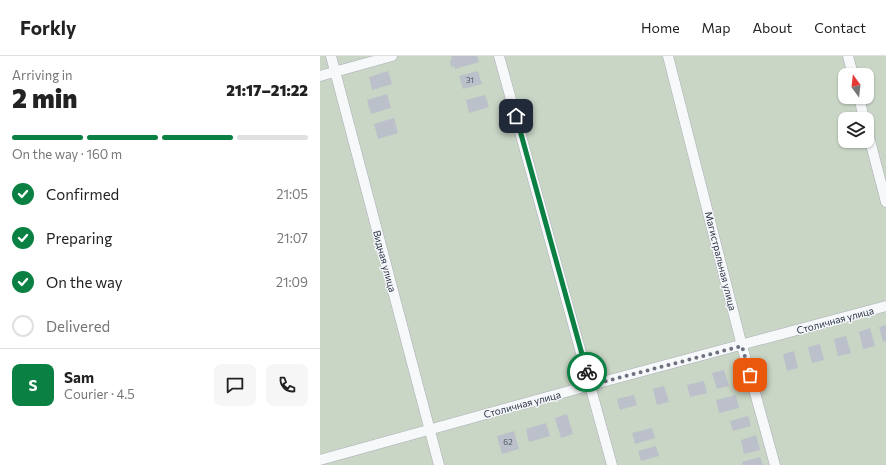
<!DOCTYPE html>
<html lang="en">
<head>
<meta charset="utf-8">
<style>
  :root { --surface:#fff; --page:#f6f6f6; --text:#222; --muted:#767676; --line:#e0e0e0; --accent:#0b8043 }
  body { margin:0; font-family:Commissioner,sans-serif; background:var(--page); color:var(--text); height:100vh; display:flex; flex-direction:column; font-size:15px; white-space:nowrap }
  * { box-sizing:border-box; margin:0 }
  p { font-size:13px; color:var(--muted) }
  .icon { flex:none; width:22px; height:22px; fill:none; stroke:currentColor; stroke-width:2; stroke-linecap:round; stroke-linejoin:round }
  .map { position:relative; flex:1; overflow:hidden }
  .side { display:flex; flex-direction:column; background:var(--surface); width:320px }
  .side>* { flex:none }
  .needle { width:26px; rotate:345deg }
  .tools { position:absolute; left:518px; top:12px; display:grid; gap:8px }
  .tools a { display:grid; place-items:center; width:36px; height:36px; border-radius:8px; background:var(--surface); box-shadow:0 1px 3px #0004; font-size:20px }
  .pin { position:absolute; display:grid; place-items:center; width:34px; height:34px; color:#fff; margin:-17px; border-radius:8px; box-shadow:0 2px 6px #0006 }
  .courier { position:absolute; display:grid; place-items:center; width:40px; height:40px; margin:-20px; border:3px solid #0b8043; border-radius:50%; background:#fff; color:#222; box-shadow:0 1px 5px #0007 }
  .headline em { font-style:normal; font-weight:800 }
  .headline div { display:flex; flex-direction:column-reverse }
  .headline { display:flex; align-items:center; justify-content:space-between; height:68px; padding:0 12px }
  h1 { font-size:26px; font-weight:800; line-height:30px }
  .bar { display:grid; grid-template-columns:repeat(4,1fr); gap:6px 4px; align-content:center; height:48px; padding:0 12px }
  .bar i { height:5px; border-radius:3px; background:var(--line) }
  .bar .selected { background:var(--accent) }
  .bar p { grid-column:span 4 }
  .line { display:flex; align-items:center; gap:10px; padding:0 12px; border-top:1px solid var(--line) }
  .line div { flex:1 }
  .round { display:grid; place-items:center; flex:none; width:42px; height:42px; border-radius:8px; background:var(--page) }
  ol { padding:0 12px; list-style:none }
  li { display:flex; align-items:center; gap:12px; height:44px }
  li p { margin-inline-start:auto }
  li .icon { padding:4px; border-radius:50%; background:var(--accent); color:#fff; stroke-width:4 }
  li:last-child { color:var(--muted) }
  li i { width:22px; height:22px; border:2px solid var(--line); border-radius:50% }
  header { display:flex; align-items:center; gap:24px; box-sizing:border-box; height:56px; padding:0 20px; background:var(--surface); border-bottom:1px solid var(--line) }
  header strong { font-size:19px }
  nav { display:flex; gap:22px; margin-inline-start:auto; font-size:14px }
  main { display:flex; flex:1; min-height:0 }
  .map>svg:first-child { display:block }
  .green { fill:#c9d6c5; fill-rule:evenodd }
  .building { fill:#bbc0ca }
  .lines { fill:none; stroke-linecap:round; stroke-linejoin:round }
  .minor-casing { stroke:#a9aeb7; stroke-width:11 }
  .minor { stroke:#f7f8fa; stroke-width:10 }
  .done { stroke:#6c737f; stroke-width:4; stroke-dasharray:0 7.2 }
  .route { stroke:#0b8043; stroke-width:5 }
  .labels { text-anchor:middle; stroke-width:3; stroke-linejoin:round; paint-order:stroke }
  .number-label { font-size:8px; fill:#4f5766 }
  .street-label { font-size:10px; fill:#2b3445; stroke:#f4f6f9 }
</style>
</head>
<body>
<header>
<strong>Forkly</strong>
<nav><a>Home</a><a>Map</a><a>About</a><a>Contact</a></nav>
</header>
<main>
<section class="side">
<div class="headline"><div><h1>2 min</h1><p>Arriving in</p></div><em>21:17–21:22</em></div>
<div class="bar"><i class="selected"></i><i class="selected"></i><i class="selected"></i><i></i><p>On the way · 160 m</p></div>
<ol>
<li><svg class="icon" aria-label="check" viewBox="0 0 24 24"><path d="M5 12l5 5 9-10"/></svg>Confirmed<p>21:05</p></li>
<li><svg class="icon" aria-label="check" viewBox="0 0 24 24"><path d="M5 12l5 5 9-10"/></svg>Preparing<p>21:07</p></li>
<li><svg class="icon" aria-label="check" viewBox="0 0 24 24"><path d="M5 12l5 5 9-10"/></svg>On the way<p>21:09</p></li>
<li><i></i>Delivered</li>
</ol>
<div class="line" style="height:72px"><b class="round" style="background:var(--accent);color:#fff">S</b><div><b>Sam</b><p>Courier · 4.5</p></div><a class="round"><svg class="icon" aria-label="chat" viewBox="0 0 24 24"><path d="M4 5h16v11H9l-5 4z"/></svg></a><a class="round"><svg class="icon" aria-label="phone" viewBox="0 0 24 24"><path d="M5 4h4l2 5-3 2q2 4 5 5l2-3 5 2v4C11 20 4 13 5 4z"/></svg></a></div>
</section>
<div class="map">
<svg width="566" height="409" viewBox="0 0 566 409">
  <rect width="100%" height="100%" fill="#e4e7ec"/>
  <path class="green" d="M0 0H566V409H0ZM525 19H547V41H525ZM525 63H547V85H525Z"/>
  <path class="building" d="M131 0H157L159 6 135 13 134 10 131 11 130 5 132 4Z
    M68 15 72 28 52 34 49 21Z
    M158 15 162 28 143 33 139 20Z
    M67 38 71 52 51 58 47 44Z
    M165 39 169 51 149 57 146 44Z
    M74 62 78 77 58 83 54 68Z
    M566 269V285L563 286 559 271Z
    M550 272 555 290 543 293 539 276Z
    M526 280 531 297 518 300 514 283Z
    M500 288 504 304 492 307 488 291Z
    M474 295 478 312 467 315 463 298Z
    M404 314 409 330 397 333 392 317Z
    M384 325 387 337 370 341 367 329Z
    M344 330 349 346 337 349 333 333Z
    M314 339 317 349 300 354 297 343Z
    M416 339 419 352 399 357 396 344Z
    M247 358 253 378 241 382 235 362Z
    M428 360 431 370 413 375 410 365Z
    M226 367 230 380 209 386 206 373Z
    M332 372 335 382 315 388 312 377Z
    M194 375 199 393 182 398 177 380Z
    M436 379 440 394 424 398 421 384Z
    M336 390 339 400 321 405 318 395Z
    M440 401 443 409H423L422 406Z"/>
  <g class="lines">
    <g class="minor-casing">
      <path id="minor" d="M11 0 119 409
        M179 0 292 409
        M348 0 422 290 455 409
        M528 0 533 19
        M0 20 72 0
        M539 41 544 63
        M547 73 566 146
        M0 404 271 329 566 250"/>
    </g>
    <use href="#minor" class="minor"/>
  </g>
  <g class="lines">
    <path class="done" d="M267 316 271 329 422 290 430 319"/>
    <path class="route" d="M196 60 267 316"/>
  </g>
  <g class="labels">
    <g class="number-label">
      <text x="150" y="27">31</text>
      <text x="188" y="389">62</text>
    </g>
    <g class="street-label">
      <text transform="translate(65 205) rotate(75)" y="4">Видная улица</text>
      <text transform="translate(401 205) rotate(76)" y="4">Магистральная улица</text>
      <text transform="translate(515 264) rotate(-15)" y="4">Столичная улица</text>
      <text transform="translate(202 348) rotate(-15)" y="4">Столичная улица</text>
    </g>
  </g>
</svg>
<div class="tools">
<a><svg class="needle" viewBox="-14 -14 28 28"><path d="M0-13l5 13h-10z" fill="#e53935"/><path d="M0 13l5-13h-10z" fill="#767676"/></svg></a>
<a><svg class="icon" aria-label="layers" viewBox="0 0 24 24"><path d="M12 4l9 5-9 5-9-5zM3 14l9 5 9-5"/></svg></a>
</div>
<div class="pin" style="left:430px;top:319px;background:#ea580c"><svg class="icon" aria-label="bag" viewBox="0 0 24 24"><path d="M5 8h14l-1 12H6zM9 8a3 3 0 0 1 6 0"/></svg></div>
<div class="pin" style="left:196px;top:60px;background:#1f2937"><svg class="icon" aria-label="home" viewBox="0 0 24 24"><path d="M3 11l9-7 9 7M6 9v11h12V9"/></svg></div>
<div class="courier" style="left:267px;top:316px"><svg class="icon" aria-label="bike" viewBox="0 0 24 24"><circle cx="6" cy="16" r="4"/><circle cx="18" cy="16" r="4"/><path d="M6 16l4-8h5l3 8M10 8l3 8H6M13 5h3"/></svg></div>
</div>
</main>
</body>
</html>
